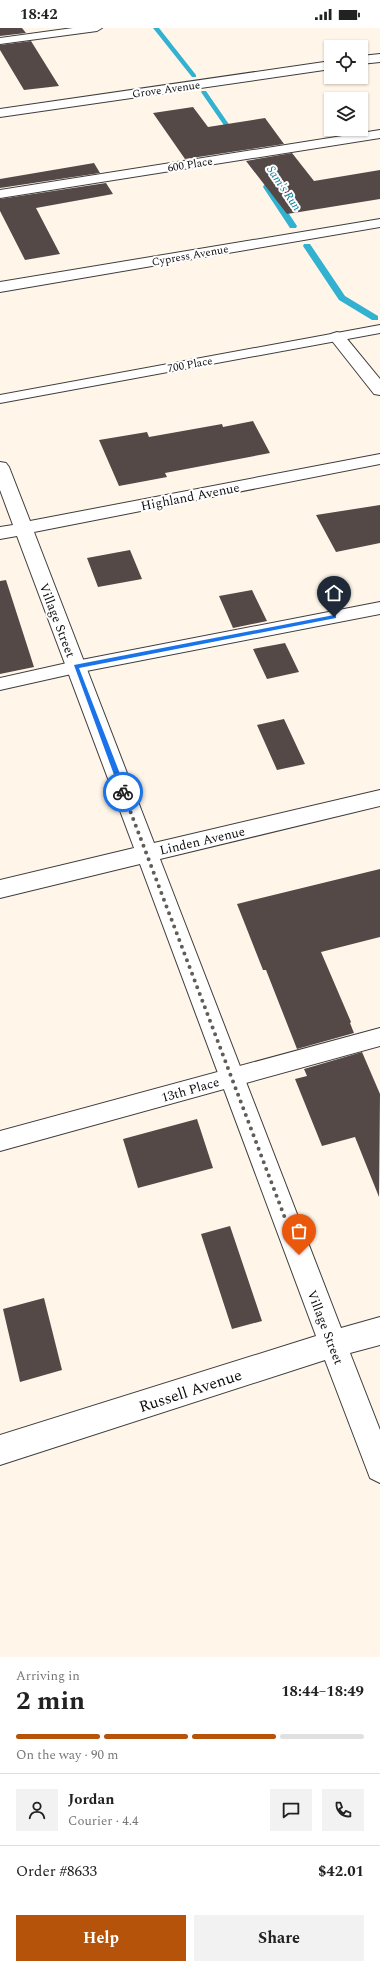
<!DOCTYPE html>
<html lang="en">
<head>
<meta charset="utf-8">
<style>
  :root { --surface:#fff; --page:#f2f2f2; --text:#222; --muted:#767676; --line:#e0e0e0; --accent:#b45309 }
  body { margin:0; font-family:Spectral,serif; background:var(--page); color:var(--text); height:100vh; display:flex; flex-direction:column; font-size:15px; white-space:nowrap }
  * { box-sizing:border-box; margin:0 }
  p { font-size:13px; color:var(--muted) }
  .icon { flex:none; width:22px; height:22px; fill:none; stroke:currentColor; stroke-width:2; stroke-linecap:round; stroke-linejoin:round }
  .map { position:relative; height:1629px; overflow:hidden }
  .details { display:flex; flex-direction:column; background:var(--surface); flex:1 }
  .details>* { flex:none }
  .tools { position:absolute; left:324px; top:12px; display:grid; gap:8px }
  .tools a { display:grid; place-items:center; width:44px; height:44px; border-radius:0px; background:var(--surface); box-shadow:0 1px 3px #0004; font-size:20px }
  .pin { position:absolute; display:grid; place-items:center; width:34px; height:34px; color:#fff; margin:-41px -17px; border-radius:50% 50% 50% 0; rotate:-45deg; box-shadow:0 0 4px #0007 }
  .pin .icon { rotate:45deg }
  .courier { position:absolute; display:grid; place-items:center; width:40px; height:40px; margin:-20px; border:3px solid #1a73e8; border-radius:50%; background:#fff; color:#222; box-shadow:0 1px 5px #0007 }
  .overview em { font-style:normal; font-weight:700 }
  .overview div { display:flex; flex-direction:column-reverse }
  .overview { display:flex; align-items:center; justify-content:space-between; height:68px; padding:0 16px }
  h1 { font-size:26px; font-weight:700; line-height:30px }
  .bar { display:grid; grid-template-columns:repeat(4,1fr); gap:6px 4px; align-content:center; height:48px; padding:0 16px }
  .bar i { height:5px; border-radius:3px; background:var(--line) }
  .bar .active { background:var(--accent) }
  .bar p { grid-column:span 4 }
  .line { display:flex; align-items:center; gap:10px; padding:0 16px; border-top:1px solid var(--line) }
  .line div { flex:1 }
  .round { display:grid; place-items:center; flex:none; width:42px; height:42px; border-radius:0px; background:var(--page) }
  .primary-button { display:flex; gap:8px; margin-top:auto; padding:8px 16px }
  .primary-button a { flex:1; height:46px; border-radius:0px; background:var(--accent); color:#fff; font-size:16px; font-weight:700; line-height:46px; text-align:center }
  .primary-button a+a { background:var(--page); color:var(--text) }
  .status { display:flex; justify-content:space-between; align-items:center; height:28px; padding:0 20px; background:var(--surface); direction:ltr }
  .status svg { height:11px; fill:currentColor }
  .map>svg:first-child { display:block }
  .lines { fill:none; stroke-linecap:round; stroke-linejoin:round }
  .stream { fill:#32b2d0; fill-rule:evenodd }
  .building { fill:#544947 }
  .lane-casing { stroke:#3e3e3e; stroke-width:2 }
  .street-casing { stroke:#3e3e3e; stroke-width:2 }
  .lane { fill:#fff; fill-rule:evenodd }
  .street { fill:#fff; fill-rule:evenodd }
  .route { fill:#1a73e8 }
  .done { stroke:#605d59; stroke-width:4; stroke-dasharray:0 7.2 }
  .labels { text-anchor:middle; stroke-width:4; stroke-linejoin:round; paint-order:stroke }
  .far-street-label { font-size:11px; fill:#0b0b0b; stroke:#fff }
  .far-water-label { font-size:12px; font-style:italic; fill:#127e9e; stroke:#fff }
  .street-label { font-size:13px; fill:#0b0b0b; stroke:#fff }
  .near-street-label { font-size:16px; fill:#0b0b0b; stroke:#fff }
</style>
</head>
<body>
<div class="status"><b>18:42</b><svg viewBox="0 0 49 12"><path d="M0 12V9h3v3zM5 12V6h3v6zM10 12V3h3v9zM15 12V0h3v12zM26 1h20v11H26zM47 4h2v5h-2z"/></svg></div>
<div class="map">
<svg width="380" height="1629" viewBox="0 0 380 1629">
  <rect width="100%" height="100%" fill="#fff6e9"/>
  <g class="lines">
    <path class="stream" d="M153 0H159L196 47V49H192Z
      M202 63H206L237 108 236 109H232L201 64Z
      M264 157H270L297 198 296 200H290L263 159Z
      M304 216H310L345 268 378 288V292H372L339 272 303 218Z"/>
  </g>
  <path class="building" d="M0 0H22L26 5 0 8Z
    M31 13 59 58 24 62 0 22V17Z
    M193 79 208 99 265 90 284 116 185 131 153 85Z
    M292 125 314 153 380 142V171L287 186 246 133Z
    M94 135 100 145 0 160V151Z
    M106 155 113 166 36 180 60 226 25 232 0 183V171Z
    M253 393 270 425 165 445 167 449 119 458 99 412 147 404 149 409 222 396 223 399Z
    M380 477V515L336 524 316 487Z
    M130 522 142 551 98 559 87 530Z
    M6 552 34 639 0 646V553Z
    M252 562 267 593 233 600 219 568Z
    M285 615 299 644 267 651 253 621Z
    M284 691 305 736 277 742 257 697Z
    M380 841V909L321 924 351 994 350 995 354 1005 297 1021 266 942H263L237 876Z
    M362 1024 380 1066 379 1169 355 1109 322 1118 295 1051 307 1048 304 1041Z
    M197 1091 213 1140 138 1160 123 1111Z
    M230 1198 262 1293 232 1301 201 1206Z
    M44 1270 62 1342 20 1354 3 1281Z"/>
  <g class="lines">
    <g class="lane-casing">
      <path id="lane" d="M73 0H102L97 3 0 16V10Z
        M380 102V110L0 170V162Z
        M380 297V305L0 375V367Z
        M380 574V586L76 645 0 662V650L76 633Z
        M380 1000V1018L0 1123V1103Z"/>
    </g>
    <g class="street-casing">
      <path id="street" d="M380 26V34L361 36V28Z
        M331 33V41L0 89V81Z
        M380 191V199L0 264V254Z
        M337 304 343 306 380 351V367L374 366 329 309 331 306Z
        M380 426V436L34 504 154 815 380 762V778L160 831 341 1300 380 1289V1317L350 1325 380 1402V1455L370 1450 325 1332 0 1437V1407L316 1308 140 836 0 870V852L134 820 17 508 0 511V499L13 497 0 462V434L6 435 9 439 30 493Z"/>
    </g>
    <use href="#lane" class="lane"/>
    <use href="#street" class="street"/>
  </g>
  <path class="route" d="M334 587H336V590L79 640 127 764 121 766 74 637Z"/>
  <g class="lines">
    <path class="done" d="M123 764 299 1227"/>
  </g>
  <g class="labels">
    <g class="far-street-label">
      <text transform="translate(166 61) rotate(-8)" y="4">Grove Avenue</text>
      <text transform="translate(190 136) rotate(-9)" y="4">600 Place</text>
      <text transform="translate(190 227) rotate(-10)" y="4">Cypress Avenue</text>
      <text transform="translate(190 336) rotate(-10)" y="4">700 Place</text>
    </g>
    <g class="far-water-label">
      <text transform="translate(284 160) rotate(56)" y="4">Sam's Run</text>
    </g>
    <g class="street-label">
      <text transform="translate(190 468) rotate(-11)" y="5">Highland Avenue</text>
      <text transform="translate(58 592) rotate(69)" y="5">Village Street</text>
      <text transform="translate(202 812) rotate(-13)" y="5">Linden Avenue</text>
      <text transform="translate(190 1061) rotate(-16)" y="5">13th Place</text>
      <text transform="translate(326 1299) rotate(69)" y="5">Village Street</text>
    </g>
    <g class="near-street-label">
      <text transform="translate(190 1362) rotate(-18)" y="6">Russell Avenue</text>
    </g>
  </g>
</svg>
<div class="tools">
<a><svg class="icon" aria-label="locate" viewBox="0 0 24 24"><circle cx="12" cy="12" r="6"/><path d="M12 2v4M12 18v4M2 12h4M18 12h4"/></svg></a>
<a><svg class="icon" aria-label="layers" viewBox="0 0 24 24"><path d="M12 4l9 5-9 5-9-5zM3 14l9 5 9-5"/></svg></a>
</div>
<div class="pin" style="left:299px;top:1227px;background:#ea580c"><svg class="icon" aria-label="bag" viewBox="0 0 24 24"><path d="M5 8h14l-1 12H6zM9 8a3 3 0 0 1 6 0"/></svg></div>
<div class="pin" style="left:334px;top:589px;background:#1f2937"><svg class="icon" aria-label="home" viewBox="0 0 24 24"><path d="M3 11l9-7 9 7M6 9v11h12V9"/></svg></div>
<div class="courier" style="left:123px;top:764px"><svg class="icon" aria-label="bike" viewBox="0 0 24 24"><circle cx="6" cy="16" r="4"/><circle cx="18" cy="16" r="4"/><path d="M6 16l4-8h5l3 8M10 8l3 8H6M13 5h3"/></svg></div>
</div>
<section class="details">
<div class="overview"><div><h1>2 min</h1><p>Arriving in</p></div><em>18:44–18:49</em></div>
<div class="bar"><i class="active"></i><i class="active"></i><i class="active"></i><i></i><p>On the way · 90 m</p></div>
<div class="line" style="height:72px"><a class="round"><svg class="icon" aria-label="person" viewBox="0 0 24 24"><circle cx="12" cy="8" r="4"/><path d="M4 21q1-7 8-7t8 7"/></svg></a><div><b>Jordan</b><p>Courier · 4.4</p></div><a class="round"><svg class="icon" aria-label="chat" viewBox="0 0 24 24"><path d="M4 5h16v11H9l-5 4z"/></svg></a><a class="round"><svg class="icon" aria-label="phone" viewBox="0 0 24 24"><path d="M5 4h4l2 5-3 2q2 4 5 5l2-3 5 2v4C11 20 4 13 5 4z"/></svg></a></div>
<div class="line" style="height:52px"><div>Order #8633</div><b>$42.01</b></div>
<div class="primary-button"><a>Help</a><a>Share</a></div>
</section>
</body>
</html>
